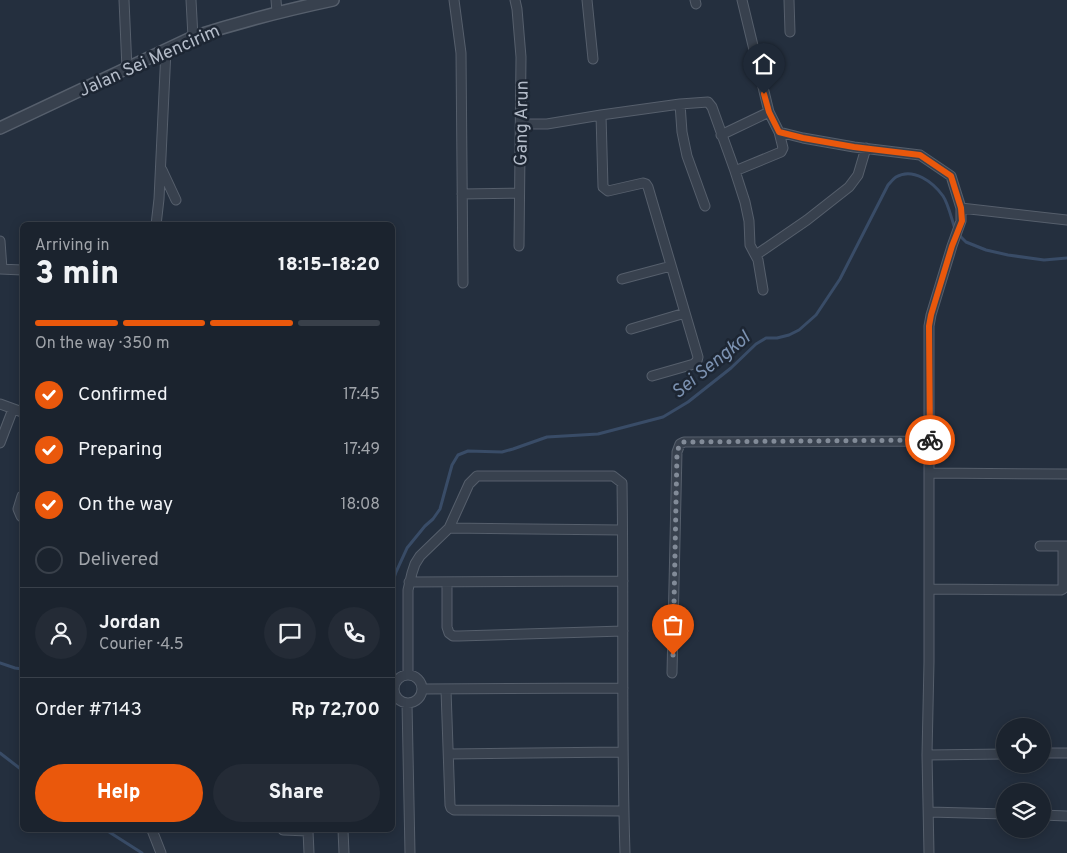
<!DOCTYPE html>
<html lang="en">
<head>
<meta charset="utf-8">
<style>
  :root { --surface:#1b232e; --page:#242b36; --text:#f1f3f6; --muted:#a0a4aa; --line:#39404a; --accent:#ea580c }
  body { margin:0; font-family:Overpass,sans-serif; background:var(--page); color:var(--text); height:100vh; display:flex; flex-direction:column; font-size:19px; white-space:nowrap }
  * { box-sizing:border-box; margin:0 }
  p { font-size:16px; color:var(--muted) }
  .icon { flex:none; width:28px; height:28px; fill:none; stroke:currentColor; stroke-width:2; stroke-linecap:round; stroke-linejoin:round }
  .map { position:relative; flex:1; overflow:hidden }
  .drawer { position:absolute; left:20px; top:222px; width:375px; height:610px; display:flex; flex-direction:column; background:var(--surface); border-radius:8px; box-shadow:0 2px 12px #0003,0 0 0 1px var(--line) }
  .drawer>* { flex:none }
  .controls { position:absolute; left:996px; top:718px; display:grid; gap:10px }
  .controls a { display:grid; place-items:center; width:55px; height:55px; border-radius:50%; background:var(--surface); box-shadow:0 2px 12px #0003,0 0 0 1px var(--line); font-size:25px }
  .pin { position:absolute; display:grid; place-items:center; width:42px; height:42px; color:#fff; margin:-51px -21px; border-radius:50% 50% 50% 0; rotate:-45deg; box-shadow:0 0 5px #0007 }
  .pin .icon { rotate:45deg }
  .courier { position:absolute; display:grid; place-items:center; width:50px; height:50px; margin:-25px; border:4px solid #ea580c; border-radius:50%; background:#fff; color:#222; box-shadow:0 1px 6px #0007 }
  .headline em { font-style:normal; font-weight:800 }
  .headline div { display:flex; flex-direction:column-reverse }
  .headline { display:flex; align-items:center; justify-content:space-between; height:85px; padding:0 15px }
  h1 { font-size:32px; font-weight:800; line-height:38px }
  .bar { display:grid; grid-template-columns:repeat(4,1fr); gap:8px 5px; align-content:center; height:60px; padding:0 15px }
  .bar i { height:6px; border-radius:4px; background:var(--line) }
  .bar .current { background:var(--accent) }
  .bar p { grid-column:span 4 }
  .line { display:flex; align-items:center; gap:12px; padding:0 15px; border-top:1px solid var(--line) }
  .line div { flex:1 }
  .round { display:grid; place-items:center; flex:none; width:52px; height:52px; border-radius:26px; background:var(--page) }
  ol { padding:0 15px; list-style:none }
  li { display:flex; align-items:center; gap:15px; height:55px }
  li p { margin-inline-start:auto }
  li .icon { padding:5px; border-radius:50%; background:var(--accent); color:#fff; stroke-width:4 }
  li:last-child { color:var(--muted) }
  li i { width:28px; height:28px; border:2px solid var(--line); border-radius:50% }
  .button { display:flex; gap:10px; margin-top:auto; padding:10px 15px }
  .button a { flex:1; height:58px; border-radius:30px; background:var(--accent); color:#fff; font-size:20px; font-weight:800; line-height:58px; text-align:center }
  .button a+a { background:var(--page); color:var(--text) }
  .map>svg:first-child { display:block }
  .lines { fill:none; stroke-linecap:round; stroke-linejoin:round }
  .stream { stroke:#394c67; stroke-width:3 }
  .minor-casing { stroke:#565f6c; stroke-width:11 }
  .tertiary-casing { stroke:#565f6c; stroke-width:14 }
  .minor { stroke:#38414e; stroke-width:9 }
  .tertiary { stroke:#38414e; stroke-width:11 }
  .done { stroke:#828b98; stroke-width:5; stroke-dasharray:0 9 }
  .route { stroke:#ea580c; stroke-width:6 }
  .labels { text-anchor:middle; stroke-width:5; stroke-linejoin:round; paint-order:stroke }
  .street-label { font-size:18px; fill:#b4bcc9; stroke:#1d2633 }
  .water-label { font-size:19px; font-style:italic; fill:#7c92b1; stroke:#1d2633 }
</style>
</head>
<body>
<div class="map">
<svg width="1067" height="853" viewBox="0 0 1067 853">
  <rect width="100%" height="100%" fill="#242f3e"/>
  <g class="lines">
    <path class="stream" d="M958 234 966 242 986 250 1008 255 1044 260 1067 258
      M392 584 396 572 407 548 425 526 433 519 440 509 452 465 458 455 468 451 502 452 513 449 547 437 598 434 663 417 688 402 731 368 756 344 766 338H777L789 335 799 330 816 315 840 279 888 185C890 183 893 179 896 177 913 167 933 182 943 196 948 203 952 220 955 229
      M0 663 15 668 22 669
      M0 753 22 770
      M106 830 142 853"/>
    <g class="minor-casing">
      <path id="minor" d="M124 0 127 69
        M191 0 193 37
        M276 0 277 12
        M454 0 461 53 463 283
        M515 0 517 9 521 57 519 246
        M587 0 593 59
        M695 0 696 4
        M742 0 769 112 779 132 803 138 854 147 920 155 951 176 961 208V221L952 246 931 315 929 326V662L927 755 929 853
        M789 0 790 32
        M680 104 682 132 687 156 705 206
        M601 115 680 104 708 102 712 107 735 171 781 152 783 148 779 132
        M521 124H547L601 115 603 187 608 191 643 183 646 184 648 187 698 357 697 361 694 364 652 376
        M721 135 769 112
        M162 170 176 200
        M735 171 745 202 749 221 750 245 758 260 763 290
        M462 194 519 193
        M961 208 1067 220
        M156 225 159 199 166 50
        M0 241 2 269
        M756 255 807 220 849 187 858 175 866 148
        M0 269 22 270
        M622 279 671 266
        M631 329 685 313
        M0 404 22 412
        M0 443 13 409
        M930 473 1067 474
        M22 496 18 509 21 516 22 517
        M449 528 622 530
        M1040 546H1067
        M409 582 623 581
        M447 582V627L449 633 453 636H459L623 631
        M929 589 1061 590 1063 589V546
        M672 673 677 452 680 444 684 442 930 441
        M394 689a14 14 0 1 1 28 0a14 14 0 1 1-28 0Z
        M408 675V590L412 573 415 564 420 556 449 528 469 484 477 476H613L622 483C624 606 621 730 625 853
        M422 689 623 688
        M446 690 450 805 451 808 454 810 624 811
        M407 703 410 853
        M1042 753H1067
        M449 754 622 752
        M927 755 1005 754
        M929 812 1005 814
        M1042 815 1067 816
        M152 830 161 853
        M283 830 308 831 309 853
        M343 830 344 853"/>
    </g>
    <g class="tertiary-casing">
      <path id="tertiary" d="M0 128 193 37C239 22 286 10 333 0"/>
    </g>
    <use href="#minor" class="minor"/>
    <use href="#tertiary" class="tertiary"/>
  </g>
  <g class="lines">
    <path class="done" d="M673 655 677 452 680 444 684 442 930 440"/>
    <path class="route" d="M764 94 769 112 779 132 803 138 854 147 920 155 951 176 961 208 962 221 952 246 931 315 929 326 930 440"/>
  </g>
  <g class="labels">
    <g class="street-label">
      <text transform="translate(149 60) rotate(-24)" y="6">Jalan Sei Mencirim</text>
      <text transform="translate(521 123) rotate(-89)" y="6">Gang Arun</text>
    </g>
    <g class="water-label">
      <text transform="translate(710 364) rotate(-39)" y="7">Sei Sengkol</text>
    </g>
  </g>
</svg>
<div class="controls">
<a><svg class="icon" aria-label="locate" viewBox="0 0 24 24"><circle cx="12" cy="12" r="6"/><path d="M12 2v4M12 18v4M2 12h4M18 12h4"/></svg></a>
<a><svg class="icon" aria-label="layers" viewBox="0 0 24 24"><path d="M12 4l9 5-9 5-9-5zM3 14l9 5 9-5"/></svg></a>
</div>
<div class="pin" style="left:673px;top:655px;background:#ea580c"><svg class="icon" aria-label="bag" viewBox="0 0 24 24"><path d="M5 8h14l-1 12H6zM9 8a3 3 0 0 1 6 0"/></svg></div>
<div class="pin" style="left:764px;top:94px;background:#1f2937"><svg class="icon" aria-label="home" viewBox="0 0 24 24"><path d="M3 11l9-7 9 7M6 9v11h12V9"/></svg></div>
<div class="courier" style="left:930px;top:440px"><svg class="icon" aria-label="bike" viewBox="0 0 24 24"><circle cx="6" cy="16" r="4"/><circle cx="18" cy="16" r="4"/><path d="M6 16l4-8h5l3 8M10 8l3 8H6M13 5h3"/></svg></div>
<section class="drawer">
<div class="headline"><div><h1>3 min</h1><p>Arriving in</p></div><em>18:15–18:20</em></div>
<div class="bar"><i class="current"></i><i class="current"></i><i class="current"></i><i></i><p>On the way · 350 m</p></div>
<ol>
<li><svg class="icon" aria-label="check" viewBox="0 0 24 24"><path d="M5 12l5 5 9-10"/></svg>Confirmed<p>17:45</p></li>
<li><svg class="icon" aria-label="check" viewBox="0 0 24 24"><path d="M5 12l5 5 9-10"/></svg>Preparing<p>17:49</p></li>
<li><svg class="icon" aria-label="check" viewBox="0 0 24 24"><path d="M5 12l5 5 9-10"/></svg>On the way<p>18:08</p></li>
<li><i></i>Delivered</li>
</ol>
<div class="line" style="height:90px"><a class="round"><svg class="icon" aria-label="person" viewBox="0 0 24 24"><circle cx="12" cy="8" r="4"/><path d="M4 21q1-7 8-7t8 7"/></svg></a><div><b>Jordan</b><p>Courier · 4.5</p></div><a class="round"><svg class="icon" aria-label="chat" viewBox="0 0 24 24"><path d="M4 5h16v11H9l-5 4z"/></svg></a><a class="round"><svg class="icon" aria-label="phone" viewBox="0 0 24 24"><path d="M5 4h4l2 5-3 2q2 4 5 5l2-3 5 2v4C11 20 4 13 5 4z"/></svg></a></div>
<div class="line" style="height:65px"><div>Order #7143</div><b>Rp 72,700</b></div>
<div class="button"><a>Help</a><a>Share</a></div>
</section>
</div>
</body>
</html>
